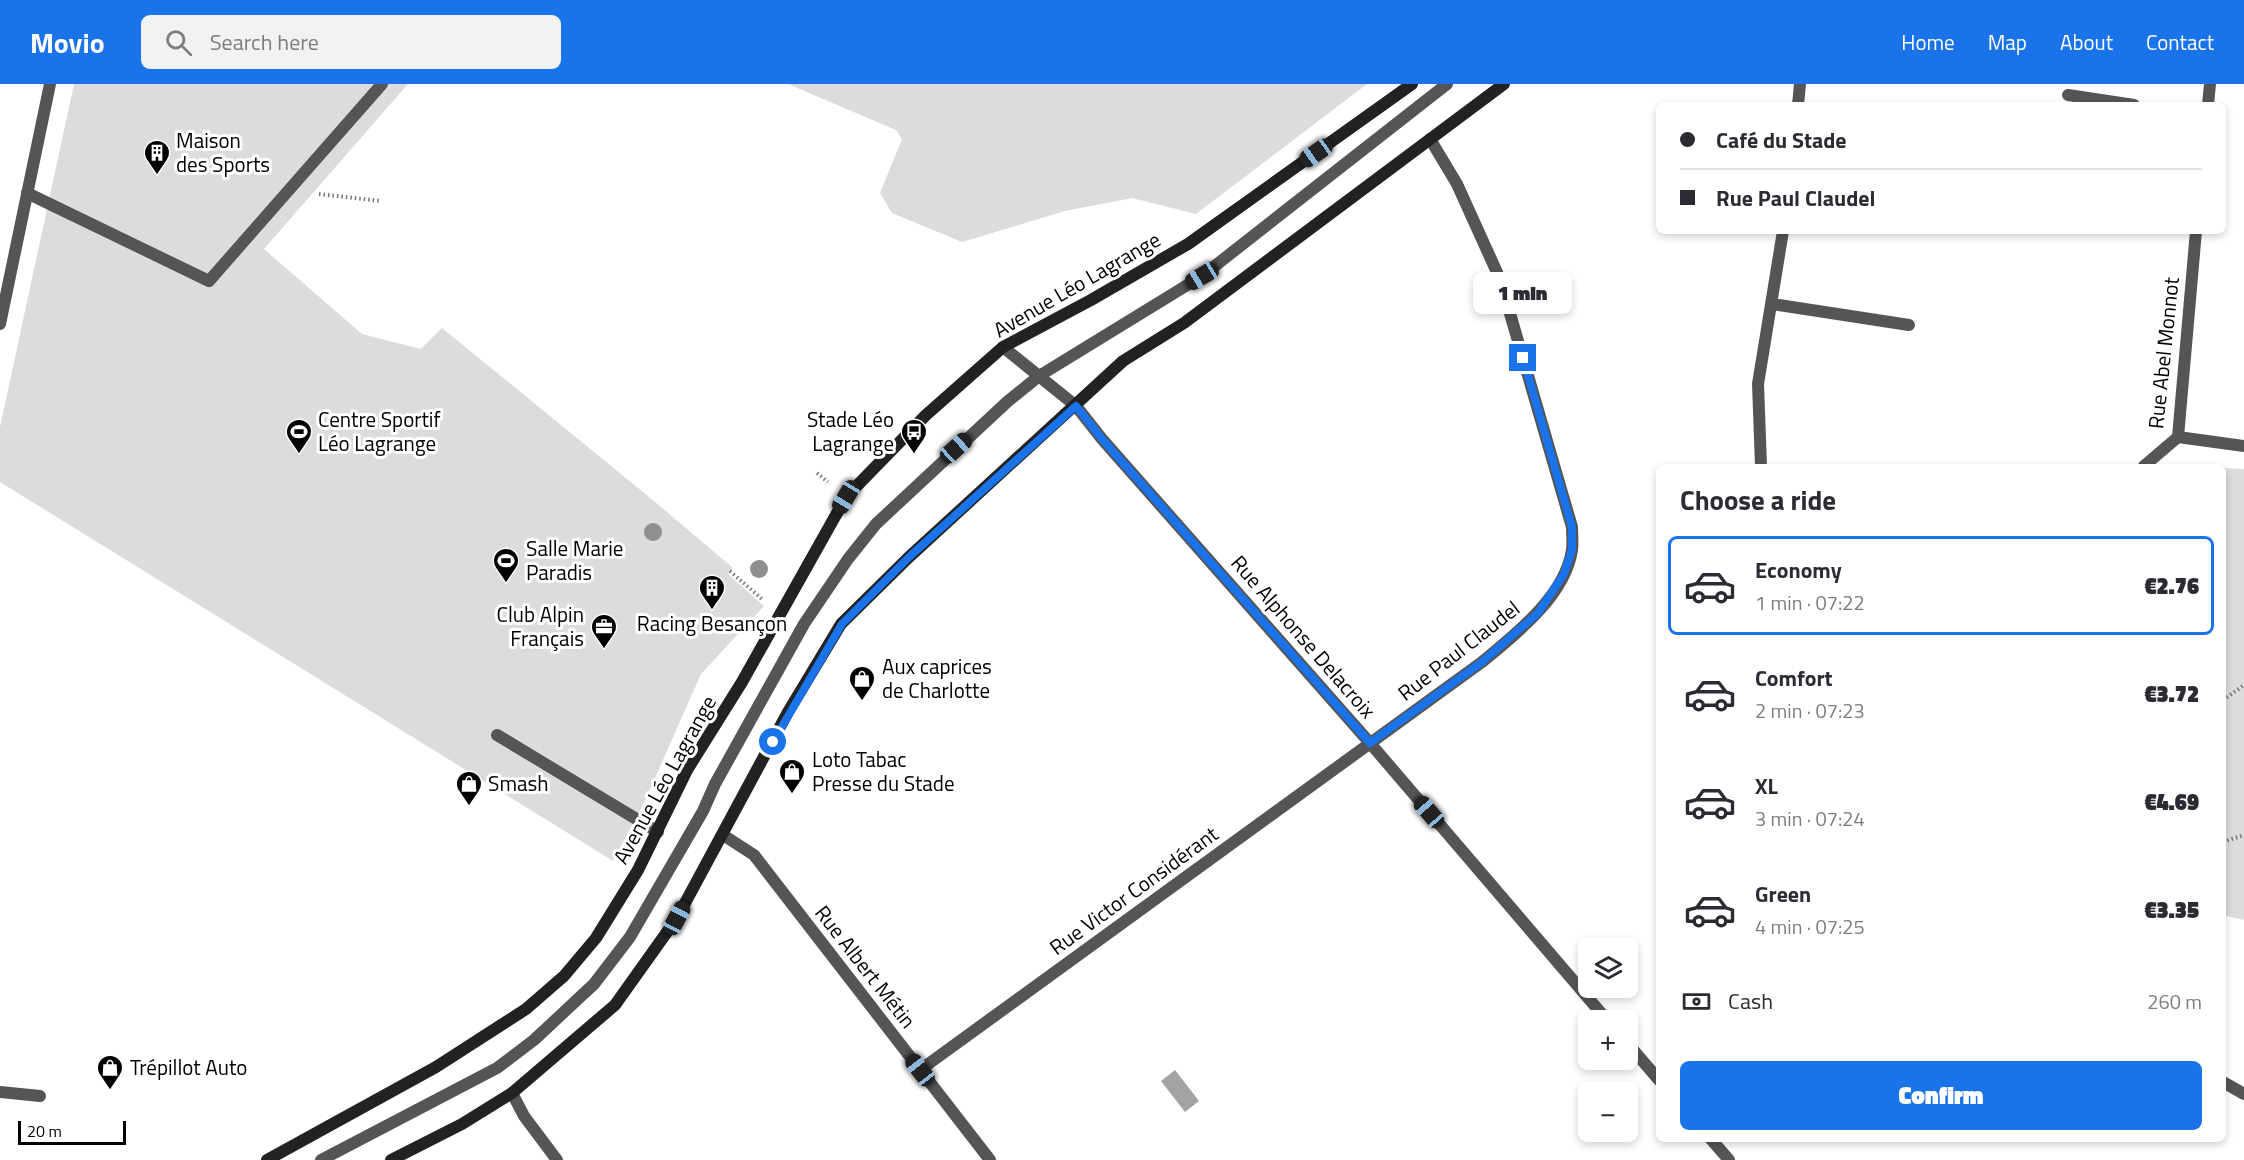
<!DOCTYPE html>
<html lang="en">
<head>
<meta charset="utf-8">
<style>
	body { margin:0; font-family:"Titillium Web",sans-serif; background:#f2f2f3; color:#2b2b33; height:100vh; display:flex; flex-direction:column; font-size:22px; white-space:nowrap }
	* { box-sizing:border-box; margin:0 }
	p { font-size:20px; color:#7c7c81 }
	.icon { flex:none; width:33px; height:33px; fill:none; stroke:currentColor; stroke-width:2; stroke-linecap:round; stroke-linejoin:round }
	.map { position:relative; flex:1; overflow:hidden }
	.details { position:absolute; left:1656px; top:380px; width:570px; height:678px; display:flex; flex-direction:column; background:#fff; border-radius:9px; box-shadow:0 3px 9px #0003 }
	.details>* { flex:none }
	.guide { position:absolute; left:1656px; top:18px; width:570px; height:132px; border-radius:9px; box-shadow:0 3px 9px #0003; display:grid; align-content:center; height:132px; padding:0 24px; background:#fff }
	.controls { position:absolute; left:1578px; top:854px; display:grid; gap:12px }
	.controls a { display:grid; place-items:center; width:60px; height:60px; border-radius:9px; background:#fff; box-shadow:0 3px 9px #0003; font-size:30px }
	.scale { position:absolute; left:18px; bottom:15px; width:108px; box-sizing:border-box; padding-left:6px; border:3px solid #000; border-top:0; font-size:16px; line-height:21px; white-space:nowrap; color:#000; -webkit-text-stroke:4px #fff; paint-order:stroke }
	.end { position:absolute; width:27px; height:27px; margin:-14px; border:8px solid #1a73e8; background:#fff; box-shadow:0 0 0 3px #fff }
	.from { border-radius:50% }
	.bubble { position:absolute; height:42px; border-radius:9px; background:#fff; box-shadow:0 3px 9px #0003; font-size:20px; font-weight:800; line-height:42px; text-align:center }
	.car { position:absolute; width:18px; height:36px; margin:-18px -9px; border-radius:8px; box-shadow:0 0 4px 2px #0007; background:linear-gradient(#222 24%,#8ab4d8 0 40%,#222 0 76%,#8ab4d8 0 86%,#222 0) }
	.guide b { display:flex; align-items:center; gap:21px; height:57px; font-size:22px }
	.guide b+b { border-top:2px solid #e1e1e2 }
	.guide i { width:15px; height:15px; background:#2b2b33 }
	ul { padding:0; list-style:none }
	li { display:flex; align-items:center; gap:18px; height:99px; margin:0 12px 9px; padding:0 12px; border:3px solid transparent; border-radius:9px }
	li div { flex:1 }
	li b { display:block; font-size:22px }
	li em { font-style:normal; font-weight:800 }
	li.selected { border-color:#1a73e8 }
	li>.icon { width:54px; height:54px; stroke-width:1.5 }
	h2 { padding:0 24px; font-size:27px; line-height:72px }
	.pay { display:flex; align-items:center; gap:15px; height:66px; padding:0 24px; font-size:22px }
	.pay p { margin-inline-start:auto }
	.cta { display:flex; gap:12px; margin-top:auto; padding:12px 24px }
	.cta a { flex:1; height:69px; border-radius:9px; background:#1a73e8; color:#fff; font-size:24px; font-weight:800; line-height:69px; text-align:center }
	header { display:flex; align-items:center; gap:36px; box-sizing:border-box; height:84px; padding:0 30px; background:#1a73e8; color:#fff }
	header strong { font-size:28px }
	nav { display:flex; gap:33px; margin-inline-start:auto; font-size:21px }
	.search { width:420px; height:54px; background:#f2f2f3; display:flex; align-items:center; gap:15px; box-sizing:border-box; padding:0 21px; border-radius:9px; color:#7c7c81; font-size:22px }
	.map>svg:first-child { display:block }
	.green { fill:#dcdcdc }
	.water { fill:#a3a3a3 }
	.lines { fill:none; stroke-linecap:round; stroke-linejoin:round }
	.path { stroke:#777; stroke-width:4; stroke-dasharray:1.5 3; stroke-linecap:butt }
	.lane { stroke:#555; stroke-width:12 }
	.street { stroke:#555; stroke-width:12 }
	.secondary { stroke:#222; stroke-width:12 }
	.tree { fill:#8f8f8f }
	.route { stroke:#1a73e8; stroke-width:8 }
	.labels { text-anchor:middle; stroke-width:6; stroke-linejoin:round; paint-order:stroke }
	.poi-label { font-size:21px; fill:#000; stroke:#fff; text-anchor:start }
	.street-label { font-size:21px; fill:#000; stroke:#fff }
</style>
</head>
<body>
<header>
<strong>Movio</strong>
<div class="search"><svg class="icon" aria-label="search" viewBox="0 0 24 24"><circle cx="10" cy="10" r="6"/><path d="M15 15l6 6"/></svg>Search here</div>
<nav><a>Home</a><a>Map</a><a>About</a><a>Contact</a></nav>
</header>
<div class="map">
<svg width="2244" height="1076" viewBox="0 0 2244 1076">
	<rect width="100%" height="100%" fill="#fff"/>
	<g class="green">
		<path d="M74 0H408L264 165 362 250 421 265 442 244 654 417 733 484 728 490 764 522 701 590 644 719 613 777 0 398V343Z"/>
		<path d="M788 0H1367L1196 130 1132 114 1065 127 962 158 892 129 880 109 902 55 896 46Z"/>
		<path d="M2223 384 2244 385V836L2223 831Z"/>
	</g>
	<path class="water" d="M1175 986 1199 1017 1185 1028 1161 997Z"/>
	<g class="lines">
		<g class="path">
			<path d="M319 110 381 117"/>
			<path d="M817 389 828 398"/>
			<path d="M730 487 762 515"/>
			<path d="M2223 616 2244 601"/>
			<path d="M2223 758 2244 751"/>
		</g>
		<g class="lane">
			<path d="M2068 11 2134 21"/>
			<path d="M27 109 209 197 382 0"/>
			<path d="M1772 220 1909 241"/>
			<path d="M497 651 658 748"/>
			<path d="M0 1008 40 1012"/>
			<path d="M321 1076 497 984 534 956 594 900 630 853 703 727 715 700 804 540 848 475 876 440 1007 318 1039 292 1202 192 1447 0"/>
		</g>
		<g class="street">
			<path d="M1798 21 1800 0"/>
			<path d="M2208 21 2210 0"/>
			<path d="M0 240 50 0"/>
			<path d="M1003 263 1076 322 1102 355 1370 659 1607 936"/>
			<path d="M2178 353 2244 362"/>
			<path d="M1761 382 1758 300 1783 147"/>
			<path d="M2144 382 2178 353 2196 147"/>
			<path d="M723 751 754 771 990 1076"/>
			<path d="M1628 960 1659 996"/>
			<path d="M920 986 1482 578C1516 550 1565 512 1572 466 1573 459 1572 450 1572 443L1500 195 1457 100 1430 55"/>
			<path d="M2223 998 2244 1010"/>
			<path d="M512 1009 524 1032 557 1076"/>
			<path d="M1710 1054 1729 1076"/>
		</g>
		<g class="secondary">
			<path d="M267 1076 436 983 526 925 564 892 596 854 638 786 687 686 742 598 846 413 926 331 1003 263 1091 216 1188 160 1412 0"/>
			<path d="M391 1076 462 1040 512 1009 615 921 677 834 788 628 841 540 908 474 1123 277 1184 239 1504 0"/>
		</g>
	</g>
	<g class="tree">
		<circle cx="653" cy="448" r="9"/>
		<circle cx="759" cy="485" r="9"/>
	</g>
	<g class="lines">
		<path class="route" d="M773 658 842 540 908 474 1076 322 1102 355 1370 659 1482 578 1538 529 1564 490 1572 466V443L1523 274"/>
	</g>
	<defs>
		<symbol id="building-pin" viewBox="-11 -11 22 30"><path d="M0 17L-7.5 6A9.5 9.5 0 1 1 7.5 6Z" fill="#000" stroke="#fff"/><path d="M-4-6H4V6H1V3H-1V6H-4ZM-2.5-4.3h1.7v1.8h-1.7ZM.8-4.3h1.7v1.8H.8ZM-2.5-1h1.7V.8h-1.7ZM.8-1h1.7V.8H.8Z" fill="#fff"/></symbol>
		<symbol id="stadium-pin" viewBox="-11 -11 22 30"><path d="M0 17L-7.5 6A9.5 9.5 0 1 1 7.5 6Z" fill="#000" stroke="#fff"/><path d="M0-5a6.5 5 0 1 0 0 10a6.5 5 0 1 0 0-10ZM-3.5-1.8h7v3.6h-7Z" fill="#fff"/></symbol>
		<symbol id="bus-pin" viewBox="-11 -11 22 30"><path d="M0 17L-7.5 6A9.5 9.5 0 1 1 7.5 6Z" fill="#000" stroke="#fff"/><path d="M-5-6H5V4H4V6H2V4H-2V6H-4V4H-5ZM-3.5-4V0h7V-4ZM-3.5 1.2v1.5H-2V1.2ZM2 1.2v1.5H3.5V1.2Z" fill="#fff"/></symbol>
		<symbol id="office-pin" viewBox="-11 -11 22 30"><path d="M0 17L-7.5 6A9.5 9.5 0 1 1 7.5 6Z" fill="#000" stroke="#fff"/><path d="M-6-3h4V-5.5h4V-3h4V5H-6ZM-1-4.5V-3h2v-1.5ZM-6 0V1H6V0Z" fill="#fff"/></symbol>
		<symbol id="shop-pin" viewBox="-11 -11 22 30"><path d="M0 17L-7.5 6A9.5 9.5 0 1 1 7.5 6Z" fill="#000" stroke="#fff"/><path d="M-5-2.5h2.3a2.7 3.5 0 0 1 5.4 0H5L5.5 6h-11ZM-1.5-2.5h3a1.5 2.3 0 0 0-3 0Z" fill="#fff"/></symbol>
	</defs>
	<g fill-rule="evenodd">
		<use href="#building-pin" x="142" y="54" width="30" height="40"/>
		<use href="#stadium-pin" x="284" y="333" width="30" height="40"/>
		<use href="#bus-pin" x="899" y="333" width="30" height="40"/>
		<use href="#stadium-pin" x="491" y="462" width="30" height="40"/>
		<use href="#building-pin" x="697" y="489" width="30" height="40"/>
		<use href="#office-pin" x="589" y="528" width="30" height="40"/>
		<use href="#shop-pin" x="847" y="580" width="30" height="40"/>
		<use href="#shop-pin" x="777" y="673" width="30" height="40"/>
		<use href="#shop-pin" x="454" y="685" width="30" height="40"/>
		<use href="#shop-pin" x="95" y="969" width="30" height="40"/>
	</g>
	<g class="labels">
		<g class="poi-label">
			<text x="176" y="64">Maison<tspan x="176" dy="24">des Sports</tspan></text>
			<text x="318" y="343">Centre Sportif<tspan x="318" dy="24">Léo Lagrange</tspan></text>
			<text x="894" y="343" text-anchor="end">Stade Léo<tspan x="894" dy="24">Lagrange</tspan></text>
			<text x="526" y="472">Salle Marie<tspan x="526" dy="24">Paradis</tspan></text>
			<text x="584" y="538" text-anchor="end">Club Alpin<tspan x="584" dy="24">Français</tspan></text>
			<text x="712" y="547" text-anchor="middle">Racing Besançon</text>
			<text x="882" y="590">Aux caprices<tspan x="882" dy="24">de Charlotte</tspan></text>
			<text x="812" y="683">Loto Tabac<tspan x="812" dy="24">Presse du Stade</tspan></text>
			<text x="488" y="707">Smash</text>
			<text x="130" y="991">Trépillot Auto</text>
		</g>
		<g class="street-label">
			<text transform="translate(1077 201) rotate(-30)" y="7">Avenue Léo Lagrange</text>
			<text transform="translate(2164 269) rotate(-84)" y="7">Rue Abel Monnot</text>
			<text transform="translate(1303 553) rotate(49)" y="7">Rue Alphonse Delacroix</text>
			<text transform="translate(1459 567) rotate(-38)" y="7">Rue Paul Claudel</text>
			<text transform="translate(665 696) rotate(-61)" y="7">Avenue Léo Lagrange</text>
			<text transform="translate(1134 807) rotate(-36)" y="7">Rue Victor Considérant</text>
			<text transform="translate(865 883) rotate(52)" y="7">Rue Albert Métin</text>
		</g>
	</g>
</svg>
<div class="controls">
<a><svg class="icon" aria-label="layers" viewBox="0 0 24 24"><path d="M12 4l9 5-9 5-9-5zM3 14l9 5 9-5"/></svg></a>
<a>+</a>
<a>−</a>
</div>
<div class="scale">20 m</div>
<i class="end from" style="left:773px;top:658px"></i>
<i class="end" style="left:1523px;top:274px"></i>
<div class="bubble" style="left:1473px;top:188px;width:99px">1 min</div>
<i class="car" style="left:1316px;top:69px;rotate:235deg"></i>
<i class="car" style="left:1202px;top:192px;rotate:239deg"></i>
<i class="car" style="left:956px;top:364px;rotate:48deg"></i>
<i class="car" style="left:846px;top:413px;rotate:211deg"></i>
<i class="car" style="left:1429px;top:728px;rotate:319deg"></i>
<i class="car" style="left:677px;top:834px;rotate:28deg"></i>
<i class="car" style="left:920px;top:986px;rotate:322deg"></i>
<div class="guide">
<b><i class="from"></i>Café du Stade</b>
<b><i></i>Rue Paul Claudel</b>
</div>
<section class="details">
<h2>Choose a ride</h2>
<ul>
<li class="selected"><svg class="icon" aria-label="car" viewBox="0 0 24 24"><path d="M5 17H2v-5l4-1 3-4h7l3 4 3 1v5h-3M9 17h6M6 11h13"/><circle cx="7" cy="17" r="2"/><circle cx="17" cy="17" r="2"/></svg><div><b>Economy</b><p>1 min · 07:22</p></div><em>€2.76</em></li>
<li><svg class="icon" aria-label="car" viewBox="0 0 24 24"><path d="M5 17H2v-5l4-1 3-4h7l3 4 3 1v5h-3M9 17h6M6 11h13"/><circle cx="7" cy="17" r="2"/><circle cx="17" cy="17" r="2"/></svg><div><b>Comfort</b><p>2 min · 07:23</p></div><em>€3.72</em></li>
<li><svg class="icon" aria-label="car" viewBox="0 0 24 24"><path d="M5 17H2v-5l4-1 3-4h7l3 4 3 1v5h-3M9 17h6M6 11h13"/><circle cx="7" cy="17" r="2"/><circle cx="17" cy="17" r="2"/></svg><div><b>XL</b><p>3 min · 07:24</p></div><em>€4.69</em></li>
<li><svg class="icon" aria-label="car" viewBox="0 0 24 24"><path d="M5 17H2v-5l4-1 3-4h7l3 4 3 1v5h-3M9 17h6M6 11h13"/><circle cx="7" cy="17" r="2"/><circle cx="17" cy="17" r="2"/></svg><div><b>Green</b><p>4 min · 07:25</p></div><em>€3.35</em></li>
</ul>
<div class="pay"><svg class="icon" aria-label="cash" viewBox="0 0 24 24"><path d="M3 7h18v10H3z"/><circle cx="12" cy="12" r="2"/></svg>Cash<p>260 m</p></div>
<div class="cta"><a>Confirm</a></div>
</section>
</div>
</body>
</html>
